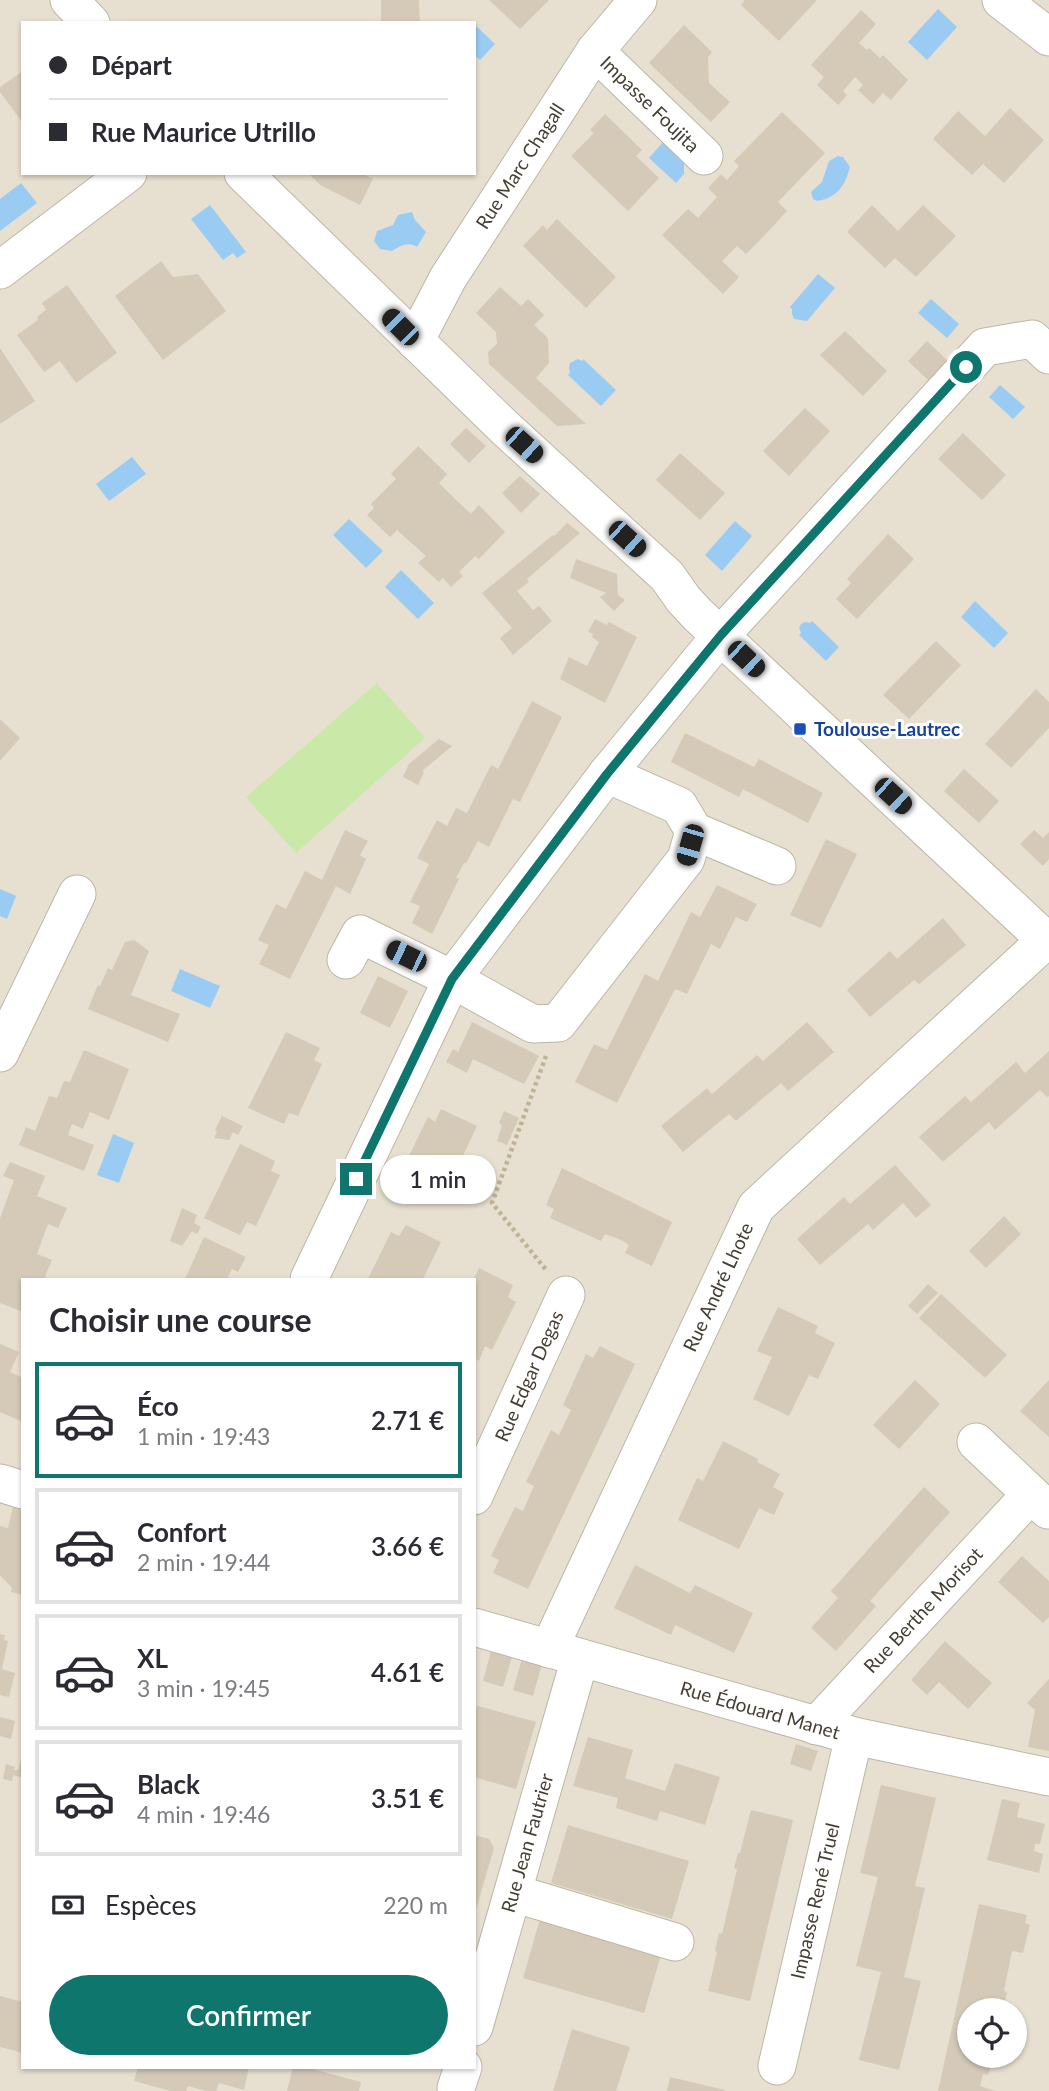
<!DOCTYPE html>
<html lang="fr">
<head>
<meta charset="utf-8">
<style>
	body { margin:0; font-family:Lato,sans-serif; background:#f7f7f7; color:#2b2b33; height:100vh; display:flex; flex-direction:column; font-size:26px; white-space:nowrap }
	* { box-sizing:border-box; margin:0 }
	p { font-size:23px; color:#7c7c81 }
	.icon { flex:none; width:38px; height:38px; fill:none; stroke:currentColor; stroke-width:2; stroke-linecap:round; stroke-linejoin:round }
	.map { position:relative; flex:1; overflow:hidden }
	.drawer { position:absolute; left:21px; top:1278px; width:455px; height:791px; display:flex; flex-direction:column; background:#fff; border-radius:0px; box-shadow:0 2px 5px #0004 }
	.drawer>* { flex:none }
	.banner { position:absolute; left:21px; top:21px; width:455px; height:154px; border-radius:0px; box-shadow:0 2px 5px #0004; display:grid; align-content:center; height:154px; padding:0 28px; background:#fff }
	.controls { position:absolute; left:957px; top:1998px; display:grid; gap:14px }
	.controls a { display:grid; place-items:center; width:70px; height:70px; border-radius:50%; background:#fff; box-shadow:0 2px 5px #0004; font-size:35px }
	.end { position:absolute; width:32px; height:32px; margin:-16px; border:9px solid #0f766e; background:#fff; box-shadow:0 0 0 4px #fff }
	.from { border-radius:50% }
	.bubble { position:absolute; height:49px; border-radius:24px; background:#fff; box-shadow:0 2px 5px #0004; font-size:23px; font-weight:600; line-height:49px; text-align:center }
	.car { position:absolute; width:21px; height:42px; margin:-21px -10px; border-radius:9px; box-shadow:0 0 5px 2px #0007; background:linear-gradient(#222 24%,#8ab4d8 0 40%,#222 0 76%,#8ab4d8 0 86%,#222 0) }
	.banner b { display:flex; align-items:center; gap:24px; height:66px; font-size:26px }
	.banner b+b { border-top:2px solid #e1e1e2 }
	.banner i { width:18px; height:18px; background:#2b2b33 }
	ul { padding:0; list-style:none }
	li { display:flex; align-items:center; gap:21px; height:116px; margin:0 14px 10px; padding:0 14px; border:4px solid #e1e1e2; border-radius:0px }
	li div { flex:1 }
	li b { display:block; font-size:26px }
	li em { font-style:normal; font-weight:600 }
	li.current { border-color:#0f766e }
	li>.icon { width:63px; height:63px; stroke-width:1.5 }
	h2 { padding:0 28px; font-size:32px; line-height:84px }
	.pay { display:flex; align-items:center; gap:18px; height:77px; padding:0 28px; font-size:26px }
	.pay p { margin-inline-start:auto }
	.button { display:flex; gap:14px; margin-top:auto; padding:14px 28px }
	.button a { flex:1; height:80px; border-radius:42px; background:#0f766e; color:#fff; font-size:28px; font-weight:600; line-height:80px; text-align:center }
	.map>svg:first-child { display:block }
	.residential { fill:#e7e0d0; fill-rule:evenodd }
	.green { fill:#cae9a8 }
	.water { fill:#9accf3 }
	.building { fill:#d4cab7 }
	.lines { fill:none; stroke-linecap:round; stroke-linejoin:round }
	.minor-casing { stroke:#beb6a5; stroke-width:39 }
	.path { stroke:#c0b295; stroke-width:4.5; stroke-dasharray:3.5 3.5; stroke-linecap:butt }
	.minor { stroke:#fff; stroke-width:37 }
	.route { stroke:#0f766e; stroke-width:9 }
	.transit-dot { fill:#1a4fb4; stroke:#fff; stroke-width:2.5 }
	.labels { text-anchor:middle; stroke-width:6; stroke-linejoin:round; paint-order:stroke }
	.street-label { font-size:19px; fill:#443e33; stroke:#fff }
	.transit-label { font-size:19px; font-weight:bold; fill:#164399; stroke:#fff; text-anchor:start }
</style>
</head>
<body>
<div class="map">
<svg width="1049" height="2091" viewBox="0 0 1049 2091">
	<rect width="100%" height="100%" fill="#f2eee2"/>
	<path class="residential" d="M0 0H1049V2091H0ZM23 23H474V173H23ZM23 1279H474V2067H23ZM970 2011H1015V2056H970Z"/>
	<path class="green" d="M377 683 425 738 296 853 246 797Z"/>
	<g class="water">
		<path d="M938 9 957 27 927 60 908 42Z"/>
		<path d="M474 24 495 44 480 60 474 55Z"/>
		<path d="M664 141 684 160V174L676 183 649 158Z"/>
		<path d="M838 156 843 157 850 167C845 186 837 198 817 201L813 199 811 192 822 182 829 161Z"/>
		<path d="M21 183 37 203 0 231V199Z"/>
		<path d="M210 205 246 252 237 258 233 253 223 260 191 219Z"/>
		<path d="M412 212 415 220 426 232 417 247C408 241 400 246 392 251L380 249 374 241 377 231 393 225 398 215Z"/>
		<path d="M818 274 835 288 807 321 794 319 792 314V309L790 307Z"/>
		<path d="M931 299 959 324 947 338 918 313Z"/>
		<path d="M578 359 582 361 583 359 616 390 601 406 568 375 570 373 569 368 570 363Z"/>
		<path d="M1000 385 1025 407 1013 419 989 397Z"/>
		<path d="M132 457 146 474 109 501 96 484Z"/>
		<path d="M349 519 383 551 366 568 333 535Z"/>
		<path d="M735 521 752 536 722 571 705 555Z"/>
		<path d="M401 570 434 603 418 619 385 587Z"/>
		<path d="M975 601 1008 633 994 648 961 617Z"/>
		<path d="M812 621 839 647 826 661 799 635 801 633 799 628 801 624 805 622 810 623Z"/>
		<path d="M0 889 16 896 7 919 0 916Z"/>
		<path d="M180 969 220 986 210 1008 171 991Z"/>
		<path d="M113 1134 134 1143 119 1183 97 1175Z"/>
	</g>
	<g class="building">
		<path d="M381 0H419L420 23H381Z"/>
		<path d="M489 0H549L520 29Z"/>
		<path d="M745 0H817L779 41 741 5Z"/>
		<path d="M861 10 876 24 859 43 867 50 869 48 880 58 883 55 908 80 891 100 883 93 873 104 858 90 863 85 855 77 843 91 847 95 838 105 817 85 824 77 811 65Z"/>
		<path d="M684 25 712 52 708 57 709 83 730 102 711 122 649 63Z"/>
		<path d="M23 71V123L0 92V87Z"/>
		<path d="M1010 108 1044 140 1004 183 983 164 972 175 933 139 958 111 985 136Z"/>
		<path d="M782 112 825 153 778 202 787 211 761 239 746 254 737 246 722 261 739 277 723 294 662 235 688 209 698 218 717 197 708 188 721 174 727 180 739 166 734 161Z"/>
		<path d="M605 114 642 150 636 156 659 178 628 211 571 156 594 133 590 130Z"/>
		<path d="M308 173H362L373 179 360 205 320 185Z"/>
		<path d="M872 205 898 231 923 205 956 236 916 277 895 258 885 268 847 232Z"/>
		<path d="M557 219 616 277 586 308 523 246 543 225 547 230Z"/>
		<path d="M161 261 173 277 198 274 226 311 163 360 115 296Z"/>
		<path d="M67 285 117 353 76 383 60 361 44 372 17 335 38 320 37 317 46 310 42 303Z"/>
		<path d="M500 287 521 306 528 299 544 315 534 325 548 338 549 363 536 378 586 424 557 426 489 364 488 352 497 344 496 332 476 313Z"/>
		<path d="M845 331 887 371 863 396 820 355Z"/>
		<path d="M927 341 949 362 930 382 908 361Z"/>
		<path d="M0 348 35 401 0 424Z"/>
		<path d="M805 408 830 431 789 476 763 451Z"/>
		<path d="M466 428 486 446 469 463 450 444Z"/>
		<path d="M963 433 1006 475 982 500 938 459Z"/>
		<path d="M418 446 447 474 439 483 455 499 471 514 479 505 505 532 479 559 475 556 459 572 463 576 451 587 443 578 439 582 418 563 426 556 397 530 390 537 367 515 374 508 371 504 396 479 391 474Z"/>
		<path d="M680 453 725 493 700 520 656 480Z"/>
		<path d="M520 476 540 494 521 513 502 493Z"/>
		<path d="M567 523 580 533 527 579 529 582 517 591 533 610 539 606 552 621 513 655 500 638 512 628 482 593 553 535 554 536Z"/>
		<path d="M888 534 914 559 857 619 836 599 851 583 847 579Z"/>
		<path d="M576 559 617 574 618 595 625 600 614 611 600 597 606 593 570 578Z"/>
		<path d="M595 619 607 625 609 622 637 637 605 703 560 679 569 657 587 666 599 642 592 637 593 634 588 632Z"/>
		<path d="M936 641 961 665 909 719 883 695Z"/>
		<path d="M1036 689 1049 702V728L1011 768 985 744Z"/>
		<path d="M532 701 562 717 520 802 513 799 489 847 478 841 466 863H464L456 878 459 879 432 934 412 923 420 906 410 902 429 864 417 858 437 820 447 826 456 808 467 813 491 765 498 769Z"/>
		<path d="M0 719 20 738 0 761Z"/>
		<path d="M685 733 754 767 759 759 823 793 808 823 743 789 739 797 671 762Z"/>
		<path d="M439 739 452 746 422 771 424 772 418 785 403 777 409 764Z"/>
		<path d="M964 769 999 801 979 823 944 791Z"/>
		<path d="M345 830 368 841 360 855 366 859 350 894 336 886 290 979 259 964 269 945 258 940 276 904 286 909 305 871 322 880Z"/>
		<path d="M1034 830 1043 838 1049 832V859L1043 866 1020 844Z"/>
		<path d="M826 839 857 854 821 928 790 915Z"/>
		<path d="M717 885 757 904 747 922 736 917 720 949 711 944 687 994 675 989 617 1103 575 1082 594 1044 607 1050 645 974 658 981 691 912 700 917Z"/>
		<path d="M943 918 966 945 919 984 914 980 870 1017 847 990 890 951 897 959Z"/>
		<path d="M134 940 149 951 131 995 180 1014 168 1042 88 1009 98 985 100 986 108 968 112 970 125 942Z"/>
		<path d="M378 976 408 991 390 1028 360 1013Z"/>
		<path d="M472 1022 539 1056 524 1084 473 1059 467 1073 446 1062 453 1049 458 1052Z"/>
		<path d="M807 1022 834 1052 788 1091 781 1083 736 1121 729 1114 683 1152 661 1126 707 1088 712 1094 757 1055 763 1061Z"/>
		<path d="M286 1032 320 1048 314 1060 322 1064 298 1116 289 1113 284 1124 248 1108Z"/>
		<path d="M84 1050 129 1069 109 1120 90 1112 83 1129 72 1124 68 1135 94 1145 84 1171 19 1145 26 1127 35 1131 49 1096 57 1098 64 1081 70 1082Z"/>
		<path d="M1049 1051V1096L1047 1097 1040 1090 995 1130 989 1122 943 1162 919 1137 965 1096 971 1102 1016 1062 1025 1073Z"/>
		<path d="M441 1109 477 1126 441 1202 405 1184 412 1172 403 1168 428 1117 435 1122Z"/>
		<path d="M504 1111 519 1118 507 1145 497 1141 502 1125 499 1123Z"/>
		<path d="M222 1116 243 1126 238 1135 233 1132 229 1140 214 1138 217 1132 215 1130Z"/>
		<path d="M240 1144 275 1161 271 1171 280 1175 256 1226 247 1222 240 1235 204 1218Z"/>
		<path d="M10 1162 45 1176 37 1196 67 1208 58 1228 48 1224 37 1254 52 1260 44 1279H23V1312L0 1303V1218L14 1180 3 1176Z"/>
		<path d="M895 1165 931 1205 916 1218 903 1203 873 1230 868 1224 820 1265 797 1239 844 1197 850 1204Z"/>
		<path d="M562 1168 672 1222 652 1266 625 1253 629 1245 619 1239 605 1234 601 1241 550 1218 554 1209 546 1205Z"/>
		<path d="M182 1208 197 1215 194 1223 201 1227 197 1234 192 1231 182 1246 170 1241Z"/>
		<path d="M1004 1216 1021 1234 986 1268 969 1251Z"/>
		<path d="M406 1225 441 1242 423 1279H368L391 1232 399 1236Z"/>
		<path d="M204 1237 246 1257 238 1272 232 1269 227 1279H185Z"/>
		<path d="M479 1268 513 1285 508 1297 516 1302 492 1350 485 1346 479 1361 474 1358V1278Z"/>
		<path d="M928 1284 938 1293 917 1314 908 1306Z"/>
		<path d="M941 1294 1007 1355 985 1378 919 1318Z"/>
		<path d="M778 1307 818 1326 815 1333 835 1343 818 1379 809 1375 789 1416 753 1399 772 1357 757 1351Z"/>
		<path d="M0 1344 19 1352 10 1372 23 1378V1422L0 1412Z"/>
		<path d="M600 1346 635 1364 528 1589 493 1573 499 1560 491 1556 515 1507 523 1511 534 1486 526 1482 551 1430 559 1435 571 1410 563 1405 586 1354 593 1358Z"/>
		<path d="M915 1380 940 1404 899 1449 873 1425Z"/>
		<path d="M1049 1380V1437L1020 1411Z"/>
		<path d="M723 1441 758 1459 757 1462 780 1474 773 1487 784 1493 774 1515 759 1508 739 1549 678 1520 697 1478 703 1481Z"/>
		<path d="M924 1487 950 1512 870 1601 876 1606 836 1651 811 1628 838 1598 831 1591Z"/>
		<path d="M13 1507 23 1511V1595L11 1592 12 1588 0 1575V1526L8 1528Z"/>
		<path d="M1022 1556 1049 1581V1617L1043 1623 998 1582Z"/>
		<path d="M635 1565 690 1593 695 1585 753 1613 734 1653 675 1625 671 1635 614 1608Z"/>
		<path d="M0 1634 5 1635 4 1640 8 1641 2 1669 15 1673 9 1697 0 1695Z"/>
		<path d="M945 1641 992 1683 968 1709 939 1682 927 1695 911 1680Z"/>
		<path d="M491 1651 512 1657 503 1687 483 1681Z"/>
		<path d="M522 1659 542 1664 533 1696 513 1690Z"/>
		<path d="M1049 1679V1751L1028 1747 1035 1710 1027 1703Z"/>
		<path d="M474 1705 536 1722 516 1789 474 1777Z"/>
		<path d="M0 1717 15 1721 11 1739 0 1736Z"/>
		<path d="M588 1737 633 1750 625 1778 665 1791 675 1763 720 1777 705 1825 660 1811 657 1821 616 1808 618 1798 573 1786Z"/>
		<path d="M796 1744 818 1751 811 1771 790 1764Z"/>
		<path d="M22 1756 23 1778 13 1775 12 1781 3 1779 6 1764 15 1767 14 1770H18Z"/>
		<path d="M881 1785 936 1798 915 1886 925 1888 904 1977 921 1981 899 2070 859 2060 881 1972 856 1966 878 1877 860 1873Z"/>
		<path d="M1002 1799 1020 1803 1017 1817 1045 1824 1040 1844H1035L1034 1851 1043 1854 1039 1873 987 1860Z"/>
		<path d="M751 1810 793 1820 750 2001 708 1991 717 1952 715 1951 719 1933 722 1934 737 1869 734 1868 738 1853H740Z"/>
		<path d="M568 1825 689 1861 672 1919 551 1883Z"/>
		<path d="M474 1835 489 1839 494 1848 475 1913Z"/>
		<path d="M979 1904 1027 1915 1025 1923 1030 1925 1023 1953 1012 1951 1004 1991 1007 1992 1003 2011H970V2056H990L989 2061H992L988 2075 983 2074 980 2086 995 2091H938Z"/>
		<path d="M540 1919 661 1955 644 2013 523 1978Z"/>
		<path d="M0 1996 23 2002V2053L0 2047Z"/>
		<path d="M572 2029 630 2047 616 2091H553Z"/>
		<path d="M138 2067H249L244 2090 219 2083 216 2091H206L188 2086 186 2091H171L134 2081Z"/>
		<path d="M293 2067H305L361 2082 359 2091H287Z"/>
		<path d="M670 2077 725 2090V2091H667Z"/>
	</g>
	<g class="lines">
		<defs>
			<g id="minor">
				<path d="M69 0 91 23"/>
				<path d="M1001 0 1049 37"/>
				<path d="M595 51 704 156"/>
				<path d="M243 173 505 428 667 576 684 600 698 615 1049 943"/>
				<path d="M0 270 128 173"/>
				<path d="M415 341 448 278 595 51 638 0"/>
				<path d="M607 774 679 806 694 831 777 866"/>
				<path d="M346 960 360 934 452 979 533 1024 558 1023 686 859 694 831"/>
				<path d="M0 1053 77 894"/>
				<path d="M309 1279 452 979 607 774 721 635 985 347 1032 339 1049 355"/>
				<path d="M976 1442 1048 1510"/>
				<path d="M0 1483 23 1490"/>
				<path d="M474 1496 566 1295"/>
				<path d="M474 1627 854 1736 1049 1777"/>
				<path d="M549 1649 756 1207 1046 940"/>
				<path d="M816 1726 1030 1495"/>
				<path d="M513 1893 675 1942"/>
				<path d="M474 2027 580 1658"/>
				<path d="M777 2066 854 1736"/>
				<path d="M456 2088 463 2067"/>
			</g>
		</defs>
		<use href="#minor" class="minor-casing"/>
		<path class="path" d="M546 1056 492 1203 547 1271"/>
		<use href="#minor" class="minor"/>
	</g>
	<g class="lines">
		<path class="route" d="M356 1179 452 979 607 774 721 635 966 367"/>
	</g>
	<rect class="transit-dot" x="793" y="722" width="14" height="14" rx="3.5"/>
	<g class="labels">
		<g class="street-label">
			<text transform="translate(650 104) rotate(44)" y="7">Impasse Foujita</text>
			<text transform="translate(520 166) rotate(-57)" y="7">Rue Marc Chagall</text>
			<text transform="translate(718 1287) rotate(-65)" y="7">Rue André Lhote</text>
			<text transform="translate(529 1376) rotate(-66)" y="7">Rue Edgar Degas</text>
			<text transform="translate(923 1610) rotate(-47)" y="7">Rue Berthe Morisot</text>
			<text transform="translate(760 1710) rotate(16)" y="7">Rue Édouard Manet</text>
			<text transform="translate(527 1843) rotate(-74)" y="7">Rue Jean Fautrier</text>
			<text transform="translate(815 1901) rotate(-77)" y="7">Impasse René Truel</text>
		</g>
		<g class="transit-label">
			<text x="814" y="736">Toulouse-Lautrec</text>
		</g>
	</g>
</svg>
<div class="controls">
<a><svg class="icon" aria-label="locate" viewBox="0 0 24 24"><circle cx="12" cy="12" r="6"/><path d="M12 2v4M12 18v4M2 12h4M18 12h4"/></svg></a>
</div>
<i class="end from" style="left:966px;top:367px"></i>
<i class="end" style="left:356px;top:1179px"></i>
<div class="bubble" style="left:380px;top:1155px;width:116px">1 min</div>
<i class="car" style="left:400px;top:327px;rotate:315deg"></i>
<i class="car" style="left:524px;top:445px;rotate:132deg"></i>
<i class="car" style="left:627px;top:539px;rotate:132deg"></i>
<i class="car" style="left:746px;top:659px;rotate:133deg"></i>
<i class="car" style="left:893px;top:796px;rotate:133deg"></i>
<i class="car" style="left:690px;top:845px;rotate:196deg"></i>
<i class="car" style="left:406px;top:956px;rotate:296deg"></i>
<div class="banner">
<b><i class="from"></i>Départ</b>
<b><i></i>Rue Maurice Utrillo</b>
</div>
<section class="drawer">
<h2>Choisir une course</h2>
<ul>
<li class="current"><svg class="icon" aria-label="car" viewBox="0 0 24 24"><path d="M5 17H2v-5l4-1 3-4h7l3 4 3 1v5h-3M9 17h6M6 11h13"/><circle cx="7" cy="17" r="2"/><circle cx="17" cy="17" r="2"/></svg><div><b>Éco</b><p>1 min · 19:43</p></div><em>2.71 €</em></li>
<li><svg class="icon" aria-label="car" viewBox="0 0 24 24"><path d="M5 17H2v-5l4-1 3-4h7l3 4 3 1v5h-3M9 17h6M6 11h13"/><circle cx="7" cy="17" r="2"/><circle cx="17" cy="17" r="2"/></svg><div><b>Confort</b><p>2 min · 19:44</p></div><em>3.66 €</em></li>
<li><svg class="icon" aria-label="car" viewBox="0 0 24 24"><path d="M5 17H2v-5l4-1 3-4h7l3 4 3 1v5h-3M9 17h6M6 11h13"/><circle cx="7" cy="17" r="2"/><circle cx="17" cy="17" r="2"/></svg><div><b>XL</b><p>3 min · 19:45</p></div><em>4.61 €</em></li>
<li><svg class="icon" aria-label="car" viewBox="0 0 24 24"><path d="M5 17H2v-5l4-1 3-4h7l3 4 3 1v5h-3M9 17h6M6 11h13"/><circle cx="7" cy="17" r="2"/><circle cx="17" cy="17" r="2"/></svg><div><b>Black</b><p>4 min · 19:46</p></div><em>3.51 €</em></li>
</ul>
<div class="pay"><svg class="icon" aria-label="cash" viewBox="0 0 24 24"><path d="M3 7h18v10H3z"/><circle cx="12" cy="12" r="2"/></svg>Espèces<p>220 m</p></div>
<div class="button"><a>Confirmer</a></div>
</section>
</div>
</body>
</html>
